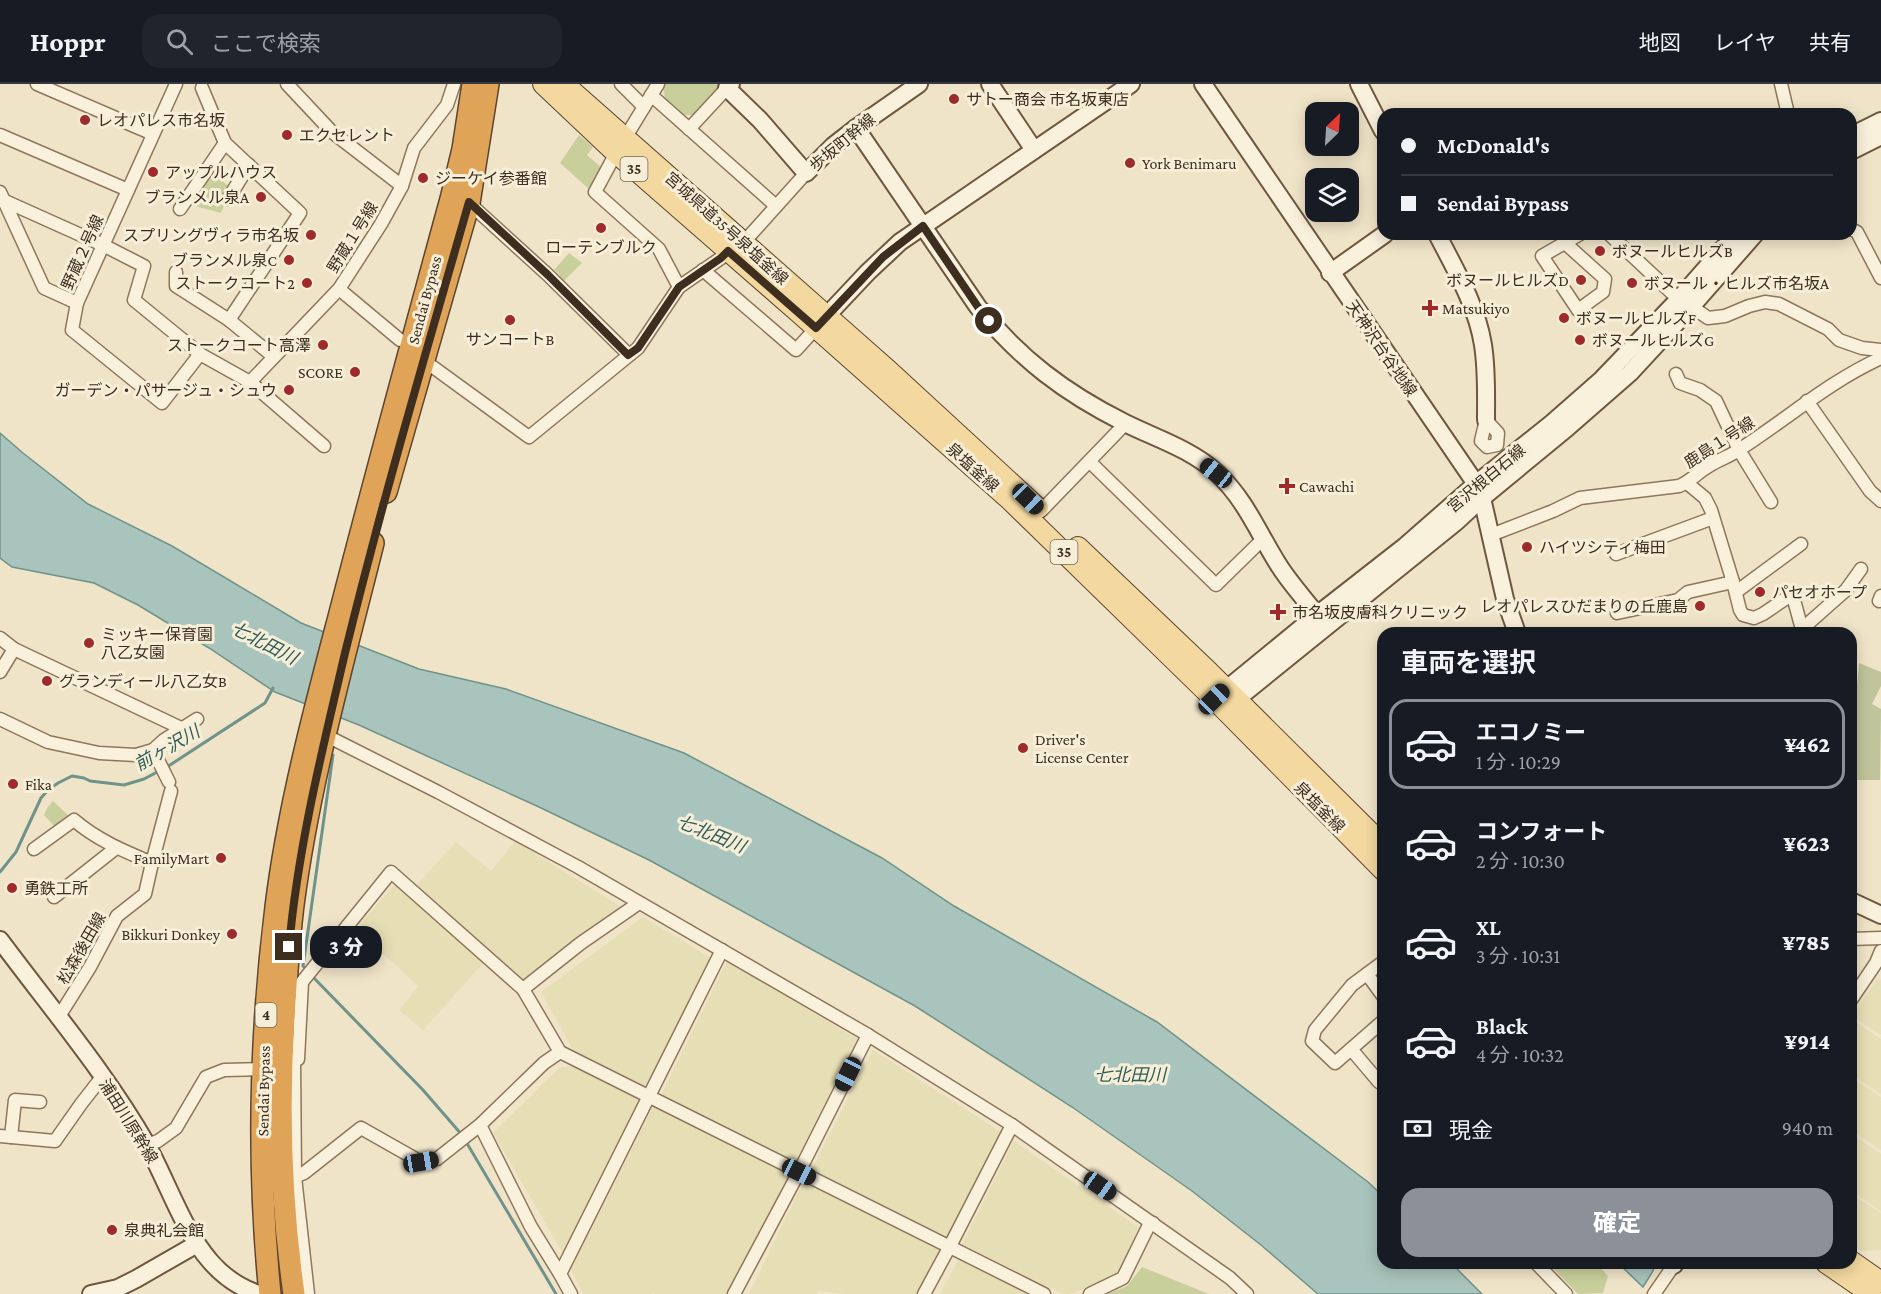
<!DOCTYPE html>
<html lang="ja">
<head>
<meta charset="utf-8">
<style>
	body { margin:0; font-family:"Crimson Pro","Noto Sans JP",serif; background:#20242c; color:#f1f3f6; height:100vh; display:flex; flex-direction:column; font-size:22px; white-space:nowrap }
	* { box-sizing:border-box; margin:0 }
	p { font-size:20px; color:#9ea1a6 }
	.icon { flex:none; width:33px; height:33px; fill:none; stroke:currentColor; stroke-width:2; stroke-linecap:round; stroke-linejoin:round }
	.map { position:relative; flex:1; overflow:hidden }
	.sheet { position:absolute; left:1377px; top:543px; width:480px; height:642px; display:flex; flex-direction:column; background:#171b24; border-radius:18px; box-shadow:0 3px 15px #0003 }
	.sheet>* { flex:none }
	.top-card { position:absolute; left:1377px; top:24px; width:480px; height:132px; border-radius:18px; box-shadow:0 3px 15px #0003; display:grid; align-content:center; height:132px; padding:0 24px; background:#171b24 }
	.needle { width:39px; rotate:25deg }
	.buttons { position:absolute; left:1305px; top:18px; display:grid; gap:12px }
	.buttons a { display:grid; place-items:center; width:54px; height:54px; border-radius:12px; background:#171b24; box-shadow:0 3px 15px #0003; font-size:30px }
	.end { position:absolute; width:27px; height:27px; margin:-14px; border:8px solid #3d2e20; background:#fff; box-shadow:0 0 0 3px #fff }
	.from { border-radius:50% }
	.bubble { position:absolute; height:42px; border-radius:18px; background:#171b24; box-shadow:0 3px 15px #0003; font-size:20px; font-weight:800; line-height:42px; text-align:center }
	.car { position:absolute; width:18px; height:36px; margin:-18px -9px; border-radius:8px; box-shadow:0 0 4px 2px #0007; background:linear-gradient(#222 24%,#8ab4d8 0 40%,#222 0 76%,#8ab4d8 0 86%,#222 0) }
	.top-card b { display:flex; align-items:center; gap:21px; height:57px; font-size:22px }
	.top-card b+b { border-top:2px solid #363941 }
	.top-card i { width:15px; height:15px; background:#f1f3f6 }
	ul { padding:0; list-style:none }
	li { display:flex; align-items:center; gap:18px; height:90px; margin:0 12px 9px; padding:0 12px; border:3px solid transparent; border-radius:18px }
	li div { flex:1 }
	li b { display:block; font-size:22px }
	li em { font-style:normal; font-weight:800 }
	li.active { border-color:#8c9099 }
	li>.icon { width:54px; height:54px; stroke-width:1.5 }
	h2 { padding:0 24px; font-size:27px; line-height:72px }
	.pay { display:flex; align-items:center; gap:15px; height:66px; padding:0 24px; font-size:22px }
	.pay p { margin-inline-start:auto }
	.action { display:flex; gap:12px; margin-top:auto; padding:12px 24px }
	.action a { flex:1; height:69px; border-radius:18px; background:#8c9099; color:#fff; font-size:24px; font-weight:800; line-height:69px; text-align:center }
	header { display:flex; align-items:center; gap:36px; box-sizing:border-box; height:84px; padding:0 30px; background:#171b24; border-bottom:2px solid #363941 }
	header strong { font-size:28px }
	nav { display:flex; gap:33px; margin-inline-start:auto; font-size:21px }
	.search { width:420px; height:54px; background:#20242c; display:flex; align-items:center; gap:15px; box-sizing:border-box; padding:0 21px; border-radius:18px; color:#9ea1a6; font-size:22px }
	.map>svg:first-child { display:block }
	.farmland { fill:#e6deb5 }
	.green { fill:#c9cf9b }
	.cemetery { fill:#bfc49a }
	.water { fill:#a9c4bc; stroke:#6f938a; stroke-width:1.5 }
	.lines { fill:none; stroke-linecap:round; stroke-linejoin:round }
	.stream { stroke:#6f938a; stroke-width:3 }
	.street-casing { stroke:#8d765c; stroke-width:15 }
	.secondary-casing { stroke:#6f573f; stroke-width:20 }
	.primary-casing { stroke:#5b4430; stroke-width:22 }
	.highway-casing { stroke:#5b4430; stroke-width:24 }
	.street { stroke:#faf1dc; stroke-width:12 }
	.secondary { stroke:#faf1dc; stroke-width:16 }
	.primary { stroke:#f3d9a0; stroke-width:20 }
	.highway { stroke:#e0a458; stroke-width:21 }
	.route { stroke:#3d2e20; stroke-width:8 }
	.poi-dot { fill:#9e2a2b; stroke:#f7eed8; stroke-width:2 }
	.labels { text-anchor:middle; stroke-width:6; stroke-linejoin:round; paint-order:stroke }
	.shield { fill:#f7eed8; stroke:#756857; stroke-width:1.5 }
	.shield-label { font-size:15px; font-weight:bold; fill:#3d2e20 }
	.poi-label { font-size:16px; fill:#3d2e20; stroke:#f7eed8; text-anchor:start }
	.street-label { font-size:16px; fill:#3d2e20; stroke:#f7eed8 }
	.water-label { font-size:18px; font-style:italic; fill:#2f5d5a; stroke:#f7eed8 }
</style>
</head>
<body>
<header>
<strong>Hoppr</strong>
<div class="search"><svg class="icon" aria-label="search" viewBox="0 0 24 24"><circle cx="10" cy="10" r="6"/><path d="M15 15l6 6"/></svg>ここで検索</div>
<nav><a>地図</a><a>レイヤ</a><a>共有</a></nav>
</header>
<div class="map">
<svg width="1881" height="1210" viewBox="0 0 1881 1210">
	<rect width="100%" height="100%" fill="#f0e4c8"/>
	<g class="farmland">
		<path d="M515 757 621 823 523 896 416 802 456 758 491 787Z"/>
		<path d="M395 800 484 878 423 946 399 926 418 902 356 845Z"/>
		<path d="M643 833 712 875 647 1003 573 966 541 908Z"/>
		<path d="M727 877 859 956 798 1079 660 1013Z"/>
		<path d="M1878 894 1881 896V951L1852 932Z"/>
		<path d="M1851 935 1881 955V1010L1851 990Z"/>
		<path d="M873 966 1001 1048 947 1155 811 1087Z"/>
		<path d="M574 981 641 1016 564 1171 493 1049 559 984Z"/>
		<path d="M1851 994 1881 1013V1066L1851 1046Z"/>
		<path d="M654 1021 790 1091 729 1210H655L652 1208 651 1210H583L571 1186Z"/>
		<path d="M1851 1050 1881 1070V1127L1851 1107Z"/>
		<path d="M1014 1057 1138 1143 1119 1191 1070 1210H1063L962 1160Z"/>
		<path d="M804 1096 940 1164 918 1210H843L819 1207 817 1210H749Z"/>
		<path d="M1851 1110 1881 1129V1166L1861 1167 1851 1159Z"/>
		<path d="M959 1174 1029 1210H940Z"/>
	</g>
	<g class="green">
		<path d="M663 0H724L696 31H682L665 16Z"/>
		<path d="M579 51 593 63 587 71 602 84 589 105 560 79Z"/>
		<path d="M212 89 231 104 221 129 195 122 191 119Z"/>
		<path d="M569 169 582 179 562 199 557 194 560 191 554 186Z"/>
		<path d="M53 717 70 733 56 744 44 731 47 724Z"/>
		<path d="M1548 1179H1596L1608 1192 1603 1209 1578 1210Z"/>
		<path d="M1142 1183 1209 1210H1107L1127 1202Z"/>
	</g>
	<path class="cemetery" d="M1859 579 1881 588V602L1872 620 1881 625 1880 696H1851V626L1856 613Z"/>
	<g class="water">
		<path d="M0 349 23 369 88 420 172 462 301 539 419 585 506 605 684 669 882 774 954 822 1157 938 1368 1098 1383 1112V1179H1451L1482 1210H1318L1261 1161 1192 1107 1072 1023 915 922 649 776 539 723 416 667 359 641 275 608 209 564 138 521 94 499 12 483 0 474Z"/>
		<path d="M1618 1179H1651L1654 1182 1653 1187 1643 1203Z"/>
	</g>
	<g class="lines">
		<g class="stream">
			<path d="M167 683 265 619 273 604"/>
			<path d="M0 788 16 768 41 714 48 706 58 699 72 692 84 694 90 697 124 701 144 695 161 686"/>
			<path d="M308 887 303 882 333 671"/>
			<path d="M312 892 423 1006 462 1051"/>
			<path d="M465 1056 556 1210"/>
		</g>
		<defs>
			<g id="street">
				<path d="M37 0 153 50"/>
				<path d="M287 0 332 48 402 102"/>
				<path d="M621 0 644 23"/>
				<path d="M1781 0 1788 30"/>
				<path d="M202 4 225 59 300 129 229 236 273 272"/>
				<path d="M651 11 776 122"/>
				<path d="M689 45 727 4"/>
				<path d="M0 51 128 106"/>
				<path d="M625 54 658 0"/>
				<path d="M616 69 595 108 659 165 679 203"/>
				<path d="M0 108 44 204 77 219 176 0"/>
				<path d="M228 115 249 81"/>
				<path d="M5 117 103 161 144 182 134 216 200 270 250 298 339 205 381 140 402 102 414 64 447 21 454 0"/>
				<path d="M469 119 548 191 629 271"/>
				<path d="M180 125 225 59"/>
				<path d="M1851 145 1857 148 1881 194"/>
				<path d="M1609 150 1672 209 1708 234 1725 232 1749 222 1765 218 1779 220 1828 245 1839 256 1862 264 1881 266"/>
				<path d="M744 158 806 89"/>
				<path d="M1565 159 1605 195 1603 208 1578 226 1542 172 1580 150"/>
				<path d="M703 186 796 266 816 244"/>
				<path d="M176 188V202L229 236"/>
				<path d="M339 205 400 256"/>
				<path d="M77 219 72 246 162 319 200 270"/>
				<path d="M433 283 529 353 638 264 679 203 721 174 728 167"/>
				<path d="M1676 290 1680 299 1700 306 1716 317 1739 366 1771 418"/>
				<path d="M250 298 324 362"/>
				<path d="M1807 317 1870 407 1881 417"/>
				<path d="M1486 336 1498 349 1497 361 1487 363 1481 357Z"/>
				<path d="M1090 378 1216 501 1264 454"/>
				<path d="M1687 399 1705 414 1711 426 1733 498 1740 526 1743 531 1754 534 1763 530 1788 513 1794 516 1803 549"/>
				<path d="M1041 427 1126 339"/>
				<path d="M1491 451 1553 427 1580 414 1679 402C1690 398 1698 388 1709 382 1718 376 1728 373 1737 367 1786 336 1828 298 1881 274"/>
				<path d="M1616 470 1713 434"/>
				<path d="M1736 508 1801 460"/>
				<path d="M1879 517 1881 512"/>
				<path d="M1617 529 1678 516 1688 508 1733 498"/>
				<path d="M1802 545 1846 506 1861 485"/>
				<path d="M0 554 14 565 183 645"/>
				<path d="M0 588 14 565"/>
				<path d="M0 635 48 658 99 669 136 671 153 666 164 656 197 635"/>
				<path d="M333 655 438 708 578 783 868 951 1012 1041 1230 1194 1247 1210"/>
				<path d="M153 666 169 698"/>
				<path d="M34 765 74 736C97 756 124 767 152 779L145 810 117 832 90 883 58 934"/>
				<path d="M152 779 171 707"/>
				<path d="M54 813 116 764"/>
				<path d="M1851 855 1881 854"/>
				<path d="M1383 878 1352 901 1315 946 1312 957 1335 979 1383 937"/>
				<path d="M1367 890 1383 912"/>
				<path d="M523 905 581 859 639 819"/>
				<path d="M1851 916 1876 879 1881 867"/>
				<path d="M1351 965 1379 998 1383 996"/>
				<path d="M294 976 295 1093 308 1210"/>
				<path d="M281 978 298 975 302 898 391 788 523 905 560 968"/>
				<path d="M480 1041 531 1143 560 1190 571 1210"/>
				<path d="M0 1052 55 1057 81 1020 102 993"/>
				<path d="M11 1053 15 1016 40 1018"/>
				<path d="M147 1061 158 1057 176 1044 206 993 224 986 261 985"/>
				<path d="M281 1095 295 1093 304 1089 361 1044 421 1078 437 1075 480 1041 544 979 560 968 1044 1210"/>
				<path d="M1536 1179 1566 1210"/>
				<path d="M560 1190 722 866"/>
				<path d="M734 1210 799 1088 868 951"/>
				<path d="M924 1210 950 1162 1012 1041"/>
				<path d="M1090 1210 1123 1194 1148 1143 1153 1139"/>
				<path d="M1654 1210 1674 1181"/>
			</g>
			<g id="secondary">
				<path d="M731 0 727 4 760 36 806 89 833 62 856 44 919 0"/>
				<path d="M990 0 1034 66"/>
				<path d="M1203 0 1476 400 1482 414 1505 515 1517 549"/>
				<path d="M1359 0 1383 47"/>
				<path d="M856 44 978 223C1020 275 1065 309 1125 339 1155 354 1191 365 1217 389 1245 415 1258 448 1278 480 1289 498 1304 514 1317 531"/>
				<path d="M1851 52 1881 37"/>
				<path d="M1851 67 1881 52"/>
				<path d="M1437 150C1455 185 1477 222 1483 261 1487 286 1486 311 1486 336"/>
				<path d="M1330 189 1385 150"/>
				<path d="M819 240 868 188 900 158 1131 0"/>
				<path d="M1217 613 1317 531 1404 463 1476 400 1552 339 1601 296 1679 215 1736 150"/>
				<path d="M1227 623 1456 438 1482 414 1567 344 1630 289 1691 223 1755 150"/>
				<path d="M1851 817 1881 831"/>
				<path d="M0 856C49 922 106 989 147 1061 167 1097 183 1146 210 1177 223 1192 240 1204 259 1210"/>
				<path d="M1672 1179 1674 1181 1675 1179"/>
				<path d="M91 1210 118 1204 136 1195 197 1160"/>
			</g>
			<g id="primary">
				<path d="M543 0 616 69 798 228 1010 416 1214 615 1383 786"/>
				<path d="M564 0 888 286 1038 424"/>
				<path d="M1078 463 1207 586 1383 761"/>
				<path d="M1851 1177 1881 1198"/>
				<path d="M1826 1179 1871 1210"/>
			</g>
			<g id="highway">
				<path d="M386 408 469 119 488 0"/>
				<path d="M270 1210C257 1081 260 952 276 823 288 725 314 628 339 533 375 393 413 254 451 115L463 65 473 0"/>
				<path d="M294 1210C280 1112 278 1015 285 916 287 885 289 853 293 821 309 699 343 579 373 459"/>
			</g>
		</defs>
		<use href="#street" class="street-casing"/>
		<use href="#secondary" class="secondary-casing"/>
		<use href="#primary" class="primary-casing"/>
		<use href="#highway" class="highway-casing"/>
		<use href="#street" class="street"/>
		<use href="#secondary" class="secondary"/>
		<use href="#primary" class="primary"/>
		<use href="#highway" class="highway"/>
	</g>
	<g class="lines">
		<path class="route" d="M289 863C298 763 322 667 345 569 382 418 426 268 469 118L548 191 628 271 638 264 679 203 721 174 728 167 816 244 883 173 923 142 978 223 989 237"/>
	</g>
	<g class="poi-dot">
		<circle cx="954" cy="15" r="6"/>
		<circle cx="85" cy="36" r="6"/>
		<circle cx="287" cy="51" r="6"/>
		<circle cx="1130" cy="79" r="6"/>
		<circle cx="153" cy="88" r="6"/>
		<circle cx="423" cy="94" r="6"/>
		<circle cx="261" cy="113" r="6"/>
		<circle cx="601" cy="144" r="6"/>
		<circle cx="311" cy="151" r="6"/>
		<circle cx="1600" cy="167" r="6"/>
		<circle cx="289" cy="176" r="6"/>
		<circle cx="1581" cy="196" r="6"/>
		<circle cx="307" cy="199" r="6"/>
		<circle cx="1632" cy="199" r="6"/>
		<path d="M1427 215h6v6h6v6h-6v6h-6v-6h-6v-6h6z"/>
		<circle cx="1564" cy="234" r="6"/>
		<circle cx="510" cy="236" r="6"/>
		<circle cx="1580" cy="256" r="6"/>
		<circle cx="323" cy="261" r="6"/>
		<circle cx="355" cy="288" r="6"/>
		<circle cx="289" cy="306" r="6"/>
		<path d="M1284 393h6v6h6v6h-6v6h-6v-6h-6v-6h6z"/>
		<circle cx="1527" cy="463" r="6"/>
		<circle cx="1760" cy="508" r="6"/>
		<circle cx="1700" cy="522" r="6"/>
		<path d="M1275 519h6v6h6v6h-6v6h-6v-6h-6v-6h6z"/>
		<circle cx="89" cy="559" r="6"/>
		<circle cx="47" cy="597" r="6"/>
		<circle cx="1023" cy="664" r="6"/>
		<circle cx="13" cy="700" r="6"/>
		<circle cx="221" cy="774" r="6"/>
		<circle cx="12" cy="804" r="6"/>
		<circle cx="232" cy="850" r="6"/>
		<circle cx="112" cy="1146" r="6"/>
	</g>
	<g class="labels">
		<g class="shield">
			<rect x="620.5" y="73" width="27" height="24" rx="4.5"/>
			<rect x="1050.5" y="456" width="27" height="24" rx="4.5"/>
			<rect x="255.5" y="919" width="21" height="24" rx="4.5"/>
		</g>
		<g class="shield-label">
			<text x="634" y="90">35</text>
			<text x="1064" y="473">35</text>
			<text x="266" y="936">4</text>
		</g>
		<g class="poi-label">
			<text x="966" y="21">サトー商会 市名坂東店</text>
			<text x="97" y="42">レオパレス市名坂</text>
			<text x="299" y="57">エクセレント</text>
			<text x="1142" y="85">York Benimaru</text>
			<text x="165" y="94">アップルハウス</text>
			<text x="435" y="100">ジーケイ参番館</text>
			<text x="249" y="119" text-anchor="end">ブランメル泉A</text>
			<text x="299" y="157" text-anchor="end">スプリングヴィラ市名坂</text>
			<text x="601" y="169" text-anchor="middle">ローテンブルク</text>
			<text x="1612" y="173">ボヌールヒルズB</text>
			<text x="277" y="182" text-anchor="end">ブランメル泉C</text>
			<text x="1569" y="202" text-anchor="end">ボヌールヒルズD</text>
			<text x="295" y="205" text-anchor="end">ストークコート2</text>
			<text x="1644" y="205">ボヌール・ヒルズ市名坂A</text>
			<text x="1442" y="230">Matsukiyo</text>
			<text x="1576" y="240">ボヌールヒルズF</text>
			<text x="510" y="261" text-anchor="middle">サンコートB</text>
			<text x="1592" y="262">ボヌールヒルズG</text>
			<text x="311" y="267" text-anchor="end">ストークコート高澤</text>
			<text x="343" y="294" text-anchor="end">SCORE</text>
			<text x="277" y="312" text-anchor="end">ガーデン・パサージュ・シュウ</text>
			<text x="1299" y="408">Cawachi</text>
			<text x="1539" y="469">ハイツシティ梅田</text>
			<text x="1772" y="514">パセオホープ</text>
			<text x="1688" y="528" text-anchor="end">レオパレスひだまりの丘鹿島</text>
			<text x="1292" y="534">市名坂皮膚科クリニック</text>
			<text x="101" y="556">ミッキー保育園<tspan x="101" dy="18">八乙女園</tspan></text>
			<text x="59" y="603">グランディール八乙女B</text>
			<text x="1035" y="661">Driver's<tspan x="1035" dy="18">License Center</tspan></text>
			<text x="25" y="706">Fika</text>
			<text x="209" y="780" text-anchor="end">FamilyMart</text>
			<text x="24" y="810">勇鉄工所</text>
			<text x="220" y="856" text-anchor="end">Bikkuri Donkey</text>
			<text x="124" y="1152">泉典礼会館</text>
		</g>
		<g class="street-label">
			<text transform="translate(842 58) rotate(-40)" y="6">歩坂町幹線</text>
			<text transform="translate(727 144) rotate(42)" y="6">宮城県道35号泉塩釜線</text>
			<text transform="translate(352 153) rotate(-58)" y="6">野蔵１号線</text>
			<text transform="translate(82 168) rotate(-66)" y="6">野蔵２号線</text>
			<text transform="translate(424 216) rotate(-75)" y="6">Sendai Bypass</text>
			<text transform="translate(1382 264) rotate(56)" y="6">天神沢台谷地線</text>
			<text transform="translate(1719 358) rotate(-33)" y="6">鹿島１号線</text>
			<text transform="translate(973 383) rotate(42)" y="6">泉塩釜線</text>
			<text transform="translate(1486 394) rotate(-40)" y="6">宮沢根白石線</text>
			<text transform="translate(1320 723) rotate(45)" y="6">泉塩釜線</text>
			<text transform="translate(81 864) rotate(-60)" y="6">松森後田線</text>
			<text transform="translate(263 1007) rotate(-89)" y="6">Sendai Bypass</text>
			<text transform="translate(129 1037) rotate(58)" y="6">浦田川原幹線</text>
		</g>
		<g class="water-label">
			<text transform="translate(264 559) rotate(27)" y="6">七北田川</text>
			<text transform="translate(167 664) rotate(-30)" y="6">前ヶ沢川</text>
			<text transform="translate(711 750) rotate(22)" y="6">七北田川</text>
			<text x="1130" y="997">七北田川</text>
		</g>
	</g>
</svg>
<div class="buttons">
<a><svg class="needle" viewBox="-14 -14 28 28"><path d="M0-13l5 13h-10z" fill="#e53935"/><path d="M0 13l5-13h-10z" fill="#9ea1a6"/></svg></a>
<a><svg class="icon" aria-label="layers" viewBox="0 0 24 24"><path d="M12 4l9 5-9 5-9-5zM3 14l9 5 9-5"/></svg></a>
</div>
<i class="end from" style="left:989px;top:237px"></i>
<i class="end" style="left:289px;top:863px"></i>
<div class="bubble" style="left:310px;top:842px;width:72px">3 分</div>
<i class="car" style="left:1216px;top:389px;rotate:308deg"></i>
<i class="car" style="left:1028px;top:415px;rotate:134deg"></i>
<i class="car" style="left:1214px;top:615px;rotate:46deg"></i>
<i class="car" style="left:848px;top:990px;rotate:206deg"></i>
<i class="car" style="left:421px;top:1078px;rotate:80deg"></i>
<i class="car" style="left:799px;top:1088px;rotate:116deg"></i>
<i class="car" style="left:1100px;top:1102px;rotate:125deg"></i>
<div class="top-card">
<b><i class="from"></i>McDonald's</b>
<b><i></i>Sendai Bypass</b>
</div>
<section class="sheet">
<h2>車両を選択</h2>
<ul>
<li class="active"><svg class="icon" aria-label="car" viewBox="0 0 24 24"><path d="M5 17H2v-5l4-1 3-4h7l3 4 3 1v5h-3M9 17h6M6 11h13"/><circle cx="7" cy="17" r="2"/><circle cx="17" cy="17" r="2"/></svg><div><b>エコノミー</b><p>1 分 · 10:29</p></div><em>¥462</em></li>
<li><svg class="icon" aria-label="car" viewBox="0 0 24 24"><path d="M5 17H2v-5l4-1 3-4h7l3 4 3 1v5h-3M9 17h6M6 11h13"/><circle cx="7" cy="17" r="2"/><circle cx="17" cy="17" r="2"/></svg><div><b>コンフォート</b><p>2 分 · 10:30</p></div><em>¥623</em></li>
<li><svg class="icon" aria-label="car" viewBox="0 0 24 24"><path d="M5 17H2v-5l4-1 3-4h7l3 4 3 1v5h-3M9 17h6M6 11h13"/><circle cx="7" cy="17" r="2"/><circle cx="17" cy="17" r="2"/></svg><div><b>XL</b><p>3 分 · 10:31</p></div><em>¥785</em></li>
<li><svg class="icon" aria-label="car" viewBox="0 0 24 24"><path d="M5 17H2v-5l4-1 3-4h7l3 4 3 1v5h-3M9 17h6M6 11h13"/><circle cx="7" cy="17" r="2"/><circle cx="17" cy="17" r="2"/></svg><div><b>Black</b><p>4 分 · 10:32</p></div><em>¥914</em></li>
</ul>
<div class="pay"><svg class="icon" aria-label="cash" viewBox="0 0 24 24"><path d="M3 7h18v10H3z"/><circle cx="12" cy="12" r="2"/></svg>現金<p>940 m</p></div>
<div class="action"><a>確定</a></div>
</section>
</div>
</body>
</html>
